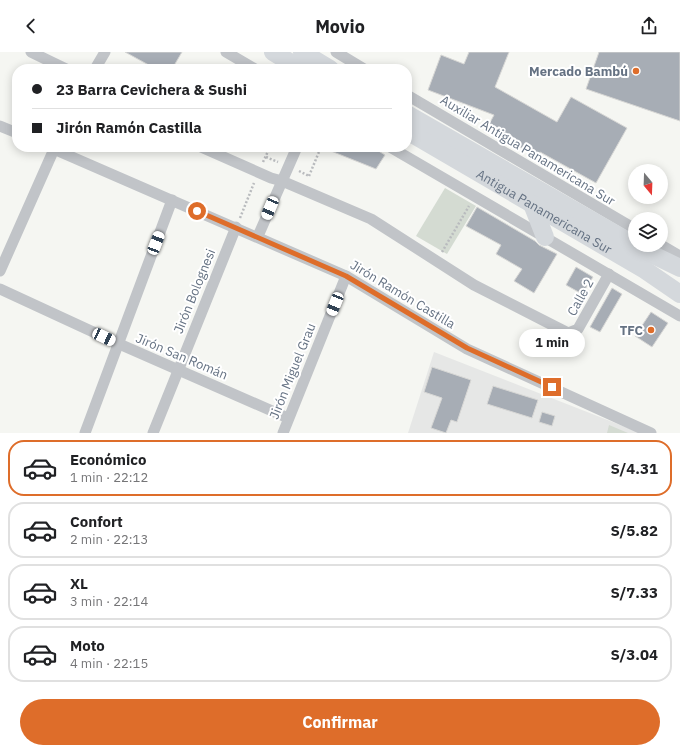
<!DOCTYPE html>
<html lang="es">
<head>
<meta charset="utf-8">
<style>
	body { margin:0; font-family:"IBM Plex Sans",sans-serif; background:#f6f6f6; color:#202124; height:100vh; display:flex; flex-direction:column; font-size:15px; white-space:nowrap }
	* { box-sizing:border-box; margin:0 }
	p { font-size:13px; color:#757577 }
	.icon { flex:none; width:22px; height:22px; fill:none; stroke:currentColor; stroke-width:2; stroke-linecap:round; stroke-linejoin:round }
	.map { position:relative; height:381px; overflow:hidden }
	.panel { display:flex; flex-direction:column; background:#fff; flex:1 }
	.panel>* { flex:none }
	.hud { position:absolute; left:12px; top:12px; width:400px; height:88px; border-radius:16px; box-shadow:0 2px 10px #0003; display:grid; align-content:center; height:88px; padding:0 20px; background:#fff }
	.needle { width:26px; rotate:161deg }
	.controls { position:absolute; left:628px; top:112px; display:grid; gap:8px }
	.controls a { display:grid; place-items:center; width:40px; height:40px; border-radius:50%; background:#fff; box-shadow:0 2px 10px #0003; font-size:20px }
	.end { position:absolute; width:18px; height:18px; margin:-9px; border:5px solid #de6d2a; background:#fff; box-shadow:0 0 0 2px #fff }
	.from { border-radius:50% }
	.bubble { position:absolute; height:28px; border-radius:14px; background:#fff; box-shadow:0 2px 10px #0003; font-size:13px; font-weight:800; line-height:28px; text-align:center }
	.car { position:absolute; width:12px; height:24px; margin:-12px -6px; border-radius:5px; box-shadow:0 0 3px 1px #0007; background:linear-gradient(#fff 24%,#345 0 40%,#fff 0 76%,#345 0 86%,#fff 0) }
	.hud b { display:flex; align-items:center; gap:14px; height:38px; font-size:15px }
	.hud b+b { border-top:1px solid #e0e0e0 }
	.hud i { width:10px; height:10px; background:#202124 }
	ul { padding:7px 0 0; list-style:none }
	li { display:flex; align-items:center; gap:12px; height:56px; margin:0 8px 6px; padding:0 12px; border:2px solid #e0e0e0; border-radius:16px }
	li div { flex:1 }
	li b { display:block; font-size:15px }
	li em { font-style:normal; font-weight:800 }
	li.selected { border-color:#de6d2a }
	li>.icon { width:36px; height:36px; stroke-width:1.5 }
	.button { display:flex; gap:8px; margin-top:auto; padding:8px 20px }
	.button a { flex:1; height:46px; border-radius:24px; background:#de6d2a; color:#fff; font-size:16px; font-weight:800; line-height:46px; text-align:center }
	header { display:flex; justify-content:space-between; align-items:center; height:52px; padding:0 20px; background:#fff; font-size:18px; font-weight:800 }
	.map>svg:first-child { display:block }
	.built { fill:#e6e7e6 }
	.green { fill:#d4dbd2 }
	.building { fill:#a7adb5; stroke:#d7d7d5 }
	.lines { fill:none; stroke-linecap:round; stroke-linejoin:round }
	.path { stroke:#b9bbbe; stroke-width:2.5; stroke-dasharray:2 2; stroke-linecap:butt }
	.street { stroke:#c1c4c8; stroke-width:11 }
	.primary { stroke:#d4d8dc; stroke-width:18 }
	.route { stroke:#de6d2a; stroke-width:5 }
	.poi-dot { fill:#de6d2a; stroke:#fff; stroke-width:1.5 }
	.labels { text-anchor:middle; stroke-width:4; stroke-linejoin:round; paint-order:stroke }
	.poi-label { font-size:13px; font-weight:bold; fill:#657283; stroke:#fff; text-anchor:end }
	.street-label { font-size:13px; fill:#657283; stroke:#fff }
</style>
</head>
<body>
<header><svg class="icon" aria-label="back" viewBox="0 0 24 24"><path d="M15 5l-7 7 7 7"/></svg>Movio<svg class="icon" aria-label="share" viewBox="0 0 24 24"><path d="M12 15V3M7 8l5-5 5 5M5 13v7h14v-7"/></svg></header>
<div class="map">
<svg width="680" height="381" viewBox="0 0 680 381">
	<rect width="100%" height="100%" fill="#f5f6f2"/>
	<path class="built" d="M434 300 628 376 639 381H408Z"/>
	<g class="green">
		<path d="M445 136 476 154 447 202 416 184Z"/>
		<path d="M609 373 628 381H607Z"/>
	</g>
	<g class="building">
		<path d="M125 0H182L172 17H156Z"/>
		<path d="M469 0H509L495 35 557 70 571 45 627 76 596 131 540 100 537 105 487 76 494 63 428 38 441 3 464 12Z"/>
		<path d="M599 0H680V69L586 37Z"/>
		<path d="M321 95H372L385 103 376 117Z"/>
		<path d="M477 155 535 189 539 193 557 202 534 241 514 229 522 217 496 202 501 193 466 174Z"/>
		<path d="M576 215 593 225 582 242 566 233Z"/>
		<path d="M612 236 622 242 600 280 590 275Z"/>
		<path d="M651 260 668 271 652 295 635 284Z"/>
		<path d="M432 315 471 328 457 370 451 368 446 381 431 376 442 346 424 340Z"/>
		<path d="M493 334 538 348 532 366 487 352Z"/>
		<path d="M542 360 555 364 552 374 539 370Z"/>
	</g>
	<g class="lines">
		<g class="path">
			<path d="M266 105 278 110"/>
			<path d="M263 110 270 95"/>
			<path d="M299 119 309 124"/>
			<path d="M309 124 321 95"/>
			<path d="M240 166 254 131"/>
			<path d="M442 200 469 154"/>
		</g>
		<g class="street">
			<path d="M31 0 66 17"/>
			<path d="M226 0 255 17"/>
			<path d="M336 0 364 17"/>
			<path d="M95 17 105 0"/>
			<path d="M407 43 635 177"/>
			<path d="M0 74 17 81"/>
			<path d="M49 95 346 224 467 297 651 381"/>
			<path d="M201 95 271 126 282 129 371 167 474 233 568 281 578 277 609 222"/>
			<path d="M390 95 680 264"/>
			<path d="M258 184 297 95"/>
			<path d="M661 193 680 204"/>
			<path d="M0 219 55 95"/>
			<path d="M0 237 117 291 288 366"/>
			<path d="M85 381 172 148"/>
			<path d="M153 381 236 175"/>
			<path d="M283 381 346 224"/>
		</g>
		<g class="primary">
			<path d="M273 0 301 17"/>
			<path d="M302 0 330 17"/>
			<path d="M407 62 647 200 680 216"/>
			<path id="s1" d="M407 79 645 218 680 242"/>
			<path d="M532 152 545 185"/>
		</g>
	</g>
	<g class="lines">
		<path class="route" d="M197 159 346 224 467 296 552 335"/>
	</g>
	<g class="poi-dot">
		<circle cx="636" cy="19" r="4"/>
		<circle cx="651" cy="278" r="4"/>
	</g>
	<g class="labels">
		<g class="poi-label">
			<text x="628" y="24">Mercado Bambú</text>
			<text x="643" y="283">TFC</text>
		</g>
		<g class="street-label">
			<text transform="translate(528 98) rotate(31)" y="5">Auxiliar Antigua Panamericana Sur</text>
			<text dy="5" stroke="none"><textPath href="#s1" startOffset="159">Antigua Panamericana Sur</textPath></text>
			<text transform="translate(194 239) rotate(-68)" y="5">Jirón Bolognesi</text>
			<text transform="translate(403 242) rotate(31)" y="5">Jirón Ramón Castilla</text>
			<text transform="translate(580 245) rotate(-61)" y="5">Calle 2</text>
			<text transform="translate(182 304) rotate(23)" y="5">Jirón San Román</text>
			<text transform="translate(292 319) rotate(-68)" y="5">Jirón Miguel Grau</text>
		</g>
	</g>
</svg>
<div class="controls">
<a><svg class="needle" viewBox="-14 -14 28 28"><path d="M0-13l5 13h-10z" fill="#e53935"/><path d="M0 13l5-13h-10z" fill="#757577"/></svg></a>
<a><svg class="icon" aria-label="layers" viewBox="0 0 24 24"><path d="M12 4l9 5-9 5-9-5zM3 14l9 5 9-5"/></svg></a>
</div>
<i class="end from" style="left:197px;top:159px"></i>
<i class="end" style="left:552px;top:335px"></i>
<div class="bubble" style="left:519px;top:277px;width:66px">1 min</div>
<i class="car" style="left:270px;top:156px;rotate:203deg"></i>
<i class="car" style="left:156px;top:191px;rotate:21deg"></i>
<i class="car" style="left:335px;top:252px;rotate:202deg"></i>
<i class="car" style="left:104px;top:285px;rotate:115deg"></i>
<div class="hud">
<b><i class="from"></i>23 Barra Cevichera &amp; Sushi</b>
<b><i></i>Jirón Ramón Castilla</b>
</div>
</div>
<section class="panel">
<ul>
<li class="selected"><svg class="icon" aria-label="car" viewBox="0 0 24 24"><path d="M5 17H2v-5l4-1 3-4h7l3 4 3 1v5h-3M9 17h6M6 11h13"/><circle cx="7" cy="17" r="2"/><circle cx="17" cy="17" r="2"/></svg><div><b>Económico</b><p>1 min · 22:12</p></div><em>S/4.31</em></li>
<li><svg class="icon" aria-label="car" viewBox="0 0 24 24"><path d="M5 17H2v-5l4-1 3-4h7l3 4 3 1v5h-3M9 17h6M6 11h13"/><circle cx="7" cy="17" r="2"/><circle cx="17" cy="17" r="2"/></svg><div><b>Confort</b><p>2 min · 22:13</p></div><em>S/5.82</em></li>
<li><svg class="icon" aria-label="car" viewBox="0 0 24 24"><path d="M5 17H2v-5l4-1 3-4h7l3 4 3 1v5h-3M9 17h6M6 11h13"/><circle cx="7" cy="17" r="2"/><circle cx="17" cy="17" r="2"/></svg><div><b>XL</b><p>3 min · 22:14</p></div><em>S/7.33</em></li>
<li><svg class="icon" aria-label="car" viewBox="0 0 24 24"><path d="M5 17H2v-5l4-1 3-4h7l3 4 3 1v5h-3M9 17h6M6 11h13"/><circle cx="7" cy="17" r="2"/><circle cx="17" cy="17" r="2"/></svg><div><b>Moto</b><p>4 min · 22:15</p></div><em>S/3.04</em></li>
</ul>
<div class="button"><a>Confirmar</a></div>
</section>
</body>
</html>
